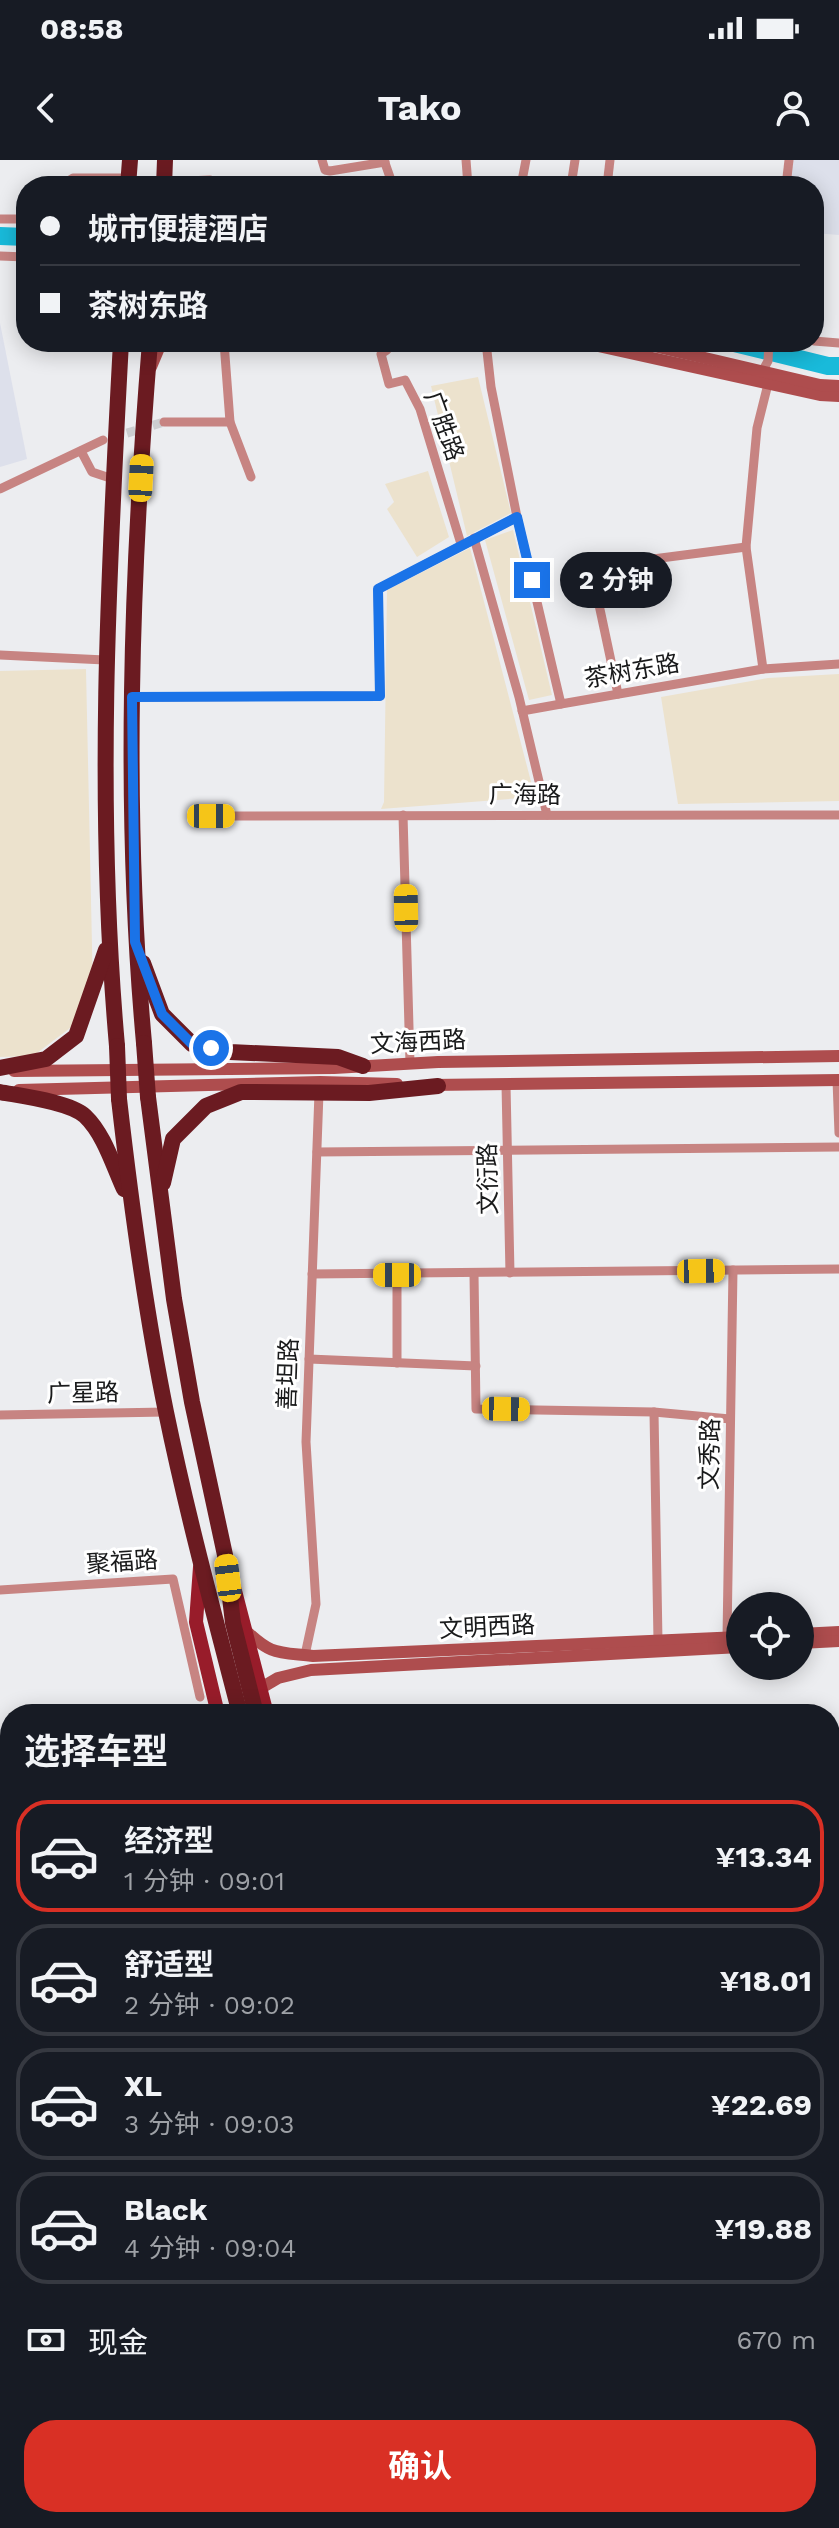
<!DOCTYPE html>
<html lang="zh">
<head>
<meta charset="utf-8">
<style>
	body { margin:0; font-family:"Work Sans","Noto Sans SC",sans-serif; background:#20242c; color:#f1f3f6; height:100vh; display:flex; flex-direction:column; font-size:30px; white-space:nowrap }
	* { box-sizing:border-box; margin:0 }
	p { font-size:26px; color:#9ea1a6 }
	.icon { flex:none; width:44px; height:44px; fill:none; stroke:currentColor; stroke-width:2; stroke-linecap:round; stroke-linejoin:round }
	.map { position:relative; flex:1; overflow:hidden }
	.side { position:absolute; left:0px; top:1544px; width:840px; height:824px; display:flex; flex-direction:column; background:#171b24; border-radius:32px 32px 0 0; box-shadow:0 4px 20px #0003 }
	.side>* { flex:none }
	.hud { position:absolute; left:16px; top:16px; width:808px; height:176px; border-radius:32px; box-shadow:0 4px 20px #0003; display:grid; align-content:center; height:176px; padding:0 24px; background:#171b24 }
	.buttons { position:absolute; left:726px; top:1432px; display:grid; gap:16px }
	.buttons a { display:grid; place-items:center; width:88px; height:88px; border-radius:50%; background:#171b24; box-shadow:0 4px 20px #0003; font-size:40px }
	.end { position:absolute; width:36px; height:36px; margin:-18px; border:10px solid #1a73e8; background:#fff; box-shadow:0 0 0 4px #fff }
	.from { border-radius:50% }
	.bubble { position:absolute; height:56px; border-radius:28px; background:#171b24; box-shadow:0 4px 20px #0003; font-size:26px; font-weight:700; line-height:56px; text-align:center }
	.car { position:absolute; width:24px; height:48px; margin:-24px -12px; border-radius:10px; box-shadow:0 0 6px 2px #0007; background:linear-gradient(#f5c518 24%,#345 0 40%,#f5c518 0 76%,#345 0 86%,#f5c518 0) }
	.hud b { display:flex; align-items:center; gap:28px; height:76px; font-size:30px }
	.hud b+b { border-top:2px solid #363941 }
	.hud i { width:20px; height:20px; background:#f1f3f6 }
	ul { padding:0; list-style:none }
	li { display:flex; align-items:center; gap:24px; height:112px; margin:0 16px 12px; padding:0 8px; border:4px solid #363941; border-radius:32px }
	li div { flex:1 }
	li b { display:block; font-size:30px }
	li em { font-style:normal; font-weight:700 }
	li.current { border-color:#d93025 }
	li>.icon { width:72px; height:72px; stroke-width:1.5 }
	h2 { padding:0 24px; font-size:36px; line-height:96px }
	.pay { display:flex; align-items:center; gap:20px; height:88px; padding:0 24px; font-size:30px }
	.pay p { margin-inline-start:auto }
	.cta { display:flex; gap:16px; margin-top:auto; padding:16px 24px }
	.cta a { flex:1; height:92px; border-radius:32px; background:#d93025; color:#fff; font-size:32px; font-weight:700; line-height:92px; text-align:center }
	.status { display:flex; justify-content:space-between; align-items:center; height:56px; padding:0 40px; background:#171b24; direction:ltr }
	.status svg { height:22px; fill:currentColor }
	header { display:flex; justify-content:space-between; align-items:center; height:104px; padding:0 24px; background:#171b24; font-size:36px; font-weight:700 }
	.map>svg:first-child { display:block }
	.built { fill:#dde0eb }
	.industrial { fill:#ece2cd }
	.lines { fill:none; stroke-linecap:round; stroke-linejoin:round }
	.river { stroke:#19bada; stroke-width:18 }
	.street-tunnel { stroke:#cccdd0; stroke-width:9; stroke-dasharray:9 4.5; stroke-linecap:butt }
	.street { stroke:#c78482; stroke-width:9 }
	.secondary { stroke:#ae4d4e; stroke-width:12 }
	.primary { stroke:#981c2a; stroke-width:14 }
	.highway { stroke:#6b1b21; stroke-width:16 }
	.highway-bridge { stroke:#6b1b21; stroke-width:16 }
	.route { stroke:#1a73e8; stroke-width:10 }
	.labels { text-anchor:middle; stroke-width:6; stroke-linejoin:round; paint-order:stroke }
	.street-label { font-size:24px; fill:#191a1b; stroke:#fff }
</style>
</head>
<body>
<div class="status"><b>08:58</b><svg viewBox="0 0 49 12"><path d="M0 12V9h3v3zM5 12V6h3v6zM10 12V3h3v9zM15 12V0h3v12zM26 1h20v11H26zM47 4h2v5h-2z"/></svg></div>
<header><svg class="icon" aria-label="back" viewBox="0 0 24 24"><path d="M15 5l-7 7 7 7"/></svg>Tako<svg class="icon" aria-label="person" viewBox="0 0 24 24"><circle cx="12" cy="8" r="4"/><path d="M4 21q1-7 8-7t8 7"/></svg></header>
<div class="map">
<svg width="839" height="2368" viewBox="0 0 839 2368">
	<rect width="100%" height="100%" fill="#ecedf0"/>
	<g class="built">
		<path d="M793 0H839V75L814 73V26H791Z"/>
		<path d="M0 163 27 299 0 307Z"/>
		<path d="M10 1961V2155L0 2159V1964Z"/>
	</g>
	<g class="industrial">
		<path d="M478 217 511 353 467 376 431 226Z"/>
		<path d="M428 311 449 377 417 397 387 349 394 342 385 324Z"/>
		<path d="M513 370 552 535 529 540 485 380Z"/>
		<path d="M470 388 535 637 381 649 384 642 387 430Z"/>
		<path d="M86 509 93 832 74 865 33 896 0 897V511Z"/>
		<path d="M839 514V641L678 644 661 537 768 518Z"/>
		<path d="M10 2271V2358H44L7 2367 0 2357V2273Z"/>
		<path d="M66 2358H193L195 2368H69Z"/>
	</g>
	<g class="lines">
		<g class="river">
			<path d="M0 76 26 77"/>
			<path d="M730 182 828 206H839"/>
			<path d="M830 1598 839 1599"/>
			<path d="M0 1658 10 1655"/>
		</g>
		<path class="street-tunnel" d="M114 277 164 262"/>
		<g class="street">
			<path d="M322 0 325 10 330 11 385 2"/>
			<path d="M384 0 393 26"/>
			<path d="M466 0 468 26"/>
			<path d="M164 22 210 20 225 26"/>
			<path d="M60 26 73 18H128"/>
			<path d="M521 26 526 0"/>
			<path d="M571 26 575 0"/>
			<path d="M607 26 610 0"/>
			<path d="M786 26 789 0"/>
			<path d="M0 59H26"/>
			<path d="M0 96 26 97"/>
			<path d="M814 181 839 183"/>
			<path d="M224 182 230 262 251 317"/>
			<path d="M388 182 387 190 381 194 389 224 405 220 420 249 461 384"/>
			<path d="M486 182 491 227 517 357 561 544 763 509 839 504"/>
			<path d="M763 210 768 201 769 182"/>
			<path d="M164 262H230"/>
			<path d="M81 291 92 312 113 319"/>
			<path d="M0 329 103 280"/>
			<path d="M474 378 519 537 547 655"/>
			<path d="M0 495 105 500"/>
			<path d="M763 509 746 387 757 268 768 224"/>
			<path d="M618 534 591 407 746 387"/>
			<path d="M132 537 380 536 378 429 517 357"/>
			<path d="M522 551 561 544"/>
			<path d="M403 655 410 903"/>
			<path d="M211 656 839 655"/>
			<path d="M837 920 839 973"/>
			<path d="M506 925 510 1113"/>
			<path d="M317 992 839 987"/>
			<path d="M312 1114 839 1109"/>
			<path d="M474 1114 476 1249 654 1252 730 1259"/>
			<path d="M309 1199 476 1206"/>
			<path d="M397 1203V1115"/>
			<path d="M654 1252 658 1481"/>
			<path d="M0 1255 166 1252"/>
			<path d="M0 1430 173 1419 200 1537"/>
			<path d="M727 1477 733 1110"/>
			<path d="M305 1495 316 1444 306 1282 319 933"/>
			<path d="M0 1689 10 1686"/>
			<path d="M0 1847 10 1843"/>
			<path d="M5 2204 10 2219"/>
			<path d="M58 2358 61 2368"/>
			<path d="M201 2358 203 2368"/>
			<path d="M210 2358 213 2368"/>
			<path d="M791 2358 795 2368"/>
		</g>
		<g class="secondary">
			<path d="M580 182 820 235 839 236"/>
			<path d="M637 182 820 225 839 226"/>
			<path d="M151 207 159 188 168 182"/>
			<path d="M14 911 334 908 438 902 839 896"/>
			<path d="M431 925 839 920"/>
			<path d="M19 930 320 922 397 924"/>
			<path d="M244 1469C272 1496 277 1492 313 1496L740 1477"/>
			<path d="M800 1474 839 1472"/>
			<path d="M800 1483 839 1481"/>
			<path d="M261 1528 278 1518 311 1510 740 1487"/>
			<path d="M830 2017 839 2016"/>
			<path d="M830 2043 839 2042"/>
			<path d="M0 2179 10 2176"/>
			<path d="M0 2206 10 2202"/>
		</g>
		<g class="primary">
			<path d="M200 1407 196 1462 218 1554"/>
			<path d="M234 1427 267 1554"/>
			<path d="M429 2358 433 2368"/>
			<path d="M485 2358 488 2368"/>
		</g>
		<g class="highway">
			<path d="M128 26 130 0"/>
			<path d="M164 26 165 0"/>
			<path d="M143 803 162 854 192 884 230 892 338 897 363 906"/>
			<path d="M144 883C123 650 131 415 150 182"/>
			<path d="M117 886C96 648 108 420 121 182"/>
			<path d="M0 908 46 899 76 876 106 790"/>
			<path d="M0 932C21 936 70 942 85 956 104 974 113 1005 124 1029"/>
			<path d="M148 937 174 1139 192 1242 225 1395 233 1463 256 1554"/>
			<path d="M119 939C131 1044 145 1149 166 1252 187 1354 214 1454 240 1554"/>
			<path d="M163 1023 173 979 206 946 241 932 369 933 438 926"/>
			<path d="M453 2358 457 2368"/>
			<path d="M467 2358 470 2368"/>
		</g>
		<g class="highway-bridge">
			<path d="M144 883 148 937"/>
			<path d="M117 886 119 939"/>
		</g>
	</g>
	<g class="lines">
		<path class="route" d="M211 888 192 884 162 854 135 782 132 537 380 536 378 429 517 357 532 420"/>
	</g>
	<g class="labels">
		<g class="street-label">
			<text transform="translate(444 266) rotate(70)" y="8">广胜路</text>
			<text transform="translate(632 511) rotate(-10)" y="8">茶树东路</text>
			<text x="525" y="643">广海路</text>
			<text transform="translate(418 882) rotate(-3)" y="8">文海西路</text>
			<text transform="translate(488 1019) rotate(-91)" y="8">文衍路</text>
			<text transform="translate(288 1214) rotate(-88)" y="8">善坦路</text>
			<text transform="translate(83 1233) rotate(-1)" y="8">广星路</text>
			<text transform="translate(710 1294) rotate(-89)" y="8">文秀路</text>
			<text transform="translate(122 1402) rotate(-4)" y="8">聚福路</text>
			<text transform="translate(487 1467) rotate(-3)" y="8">文明西路</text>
		</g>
	</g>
</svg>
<div class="buttons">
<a><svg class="icon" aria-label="locate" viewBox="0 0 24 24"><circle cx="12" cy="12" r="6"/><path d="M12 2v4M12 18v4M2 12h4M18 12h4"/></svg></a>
</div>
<i class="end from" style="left:211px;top:888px"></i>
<i class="end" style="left:532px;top:420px"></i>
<div class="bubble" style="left:560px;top:392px;width:112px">2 分钟</div>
<i class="car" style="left:141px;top:318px;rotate:3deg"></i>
<i class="car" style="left:211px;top:656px;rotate:90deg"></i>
<i class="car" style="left:406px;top:748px;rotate:359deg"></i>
<i class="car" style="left:701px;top:1111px;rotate:89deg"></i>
<i class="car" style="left:397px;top:1115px;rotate:270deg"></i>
<i class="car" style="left:506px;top:1249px;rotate:91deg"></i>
<i class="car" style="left:228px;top:1418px;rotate:353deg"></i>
<div class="hud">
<b><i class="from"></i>城市便捷酒店</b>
<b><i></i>茶树东路</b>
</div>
<section class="side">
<h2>选择车型</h2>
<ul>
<li class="current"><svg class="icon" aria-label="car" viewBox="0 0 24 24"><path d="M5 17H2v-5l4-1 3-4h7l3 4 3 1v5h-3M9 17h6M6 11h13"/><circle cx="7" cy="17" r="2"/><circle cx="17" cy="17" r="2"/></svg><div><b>经济型</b><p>1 分钟 · 09:01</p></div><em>¥13.34</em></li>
<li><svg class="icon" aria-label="car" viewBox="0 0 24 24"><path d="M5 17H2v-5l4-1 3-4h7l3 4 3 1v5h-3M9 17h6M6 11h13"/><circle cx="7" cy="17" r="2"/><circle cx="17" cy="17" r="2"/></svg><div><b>舒适型</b><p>2 分钟 · 09:02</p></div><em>¥18.01</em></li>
<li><svg class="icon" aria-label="car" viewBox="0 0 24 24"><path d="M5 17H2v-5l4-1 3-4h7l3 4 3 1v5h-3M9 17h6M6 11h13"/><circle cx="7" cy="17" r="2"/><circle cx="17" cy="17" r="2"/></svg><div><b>XL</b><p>3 分钟 · 09:03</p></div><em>¥22.69</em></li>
<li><svg class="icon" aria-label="car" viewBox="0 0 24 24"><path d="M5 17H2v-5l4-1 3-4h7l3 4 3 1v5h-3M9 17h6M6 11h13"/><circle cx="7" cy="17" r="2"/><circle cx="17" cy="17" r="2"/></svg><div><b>Black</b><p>4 分钟 · 09:04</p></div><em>¥19.88</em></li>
</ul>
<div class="pay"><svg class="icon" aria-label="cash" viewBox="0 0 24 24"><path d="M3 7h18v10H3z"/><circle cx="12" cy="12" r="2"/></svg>现金<p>670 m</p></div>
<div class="cta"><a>确认</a></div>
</section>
</div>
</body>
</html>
